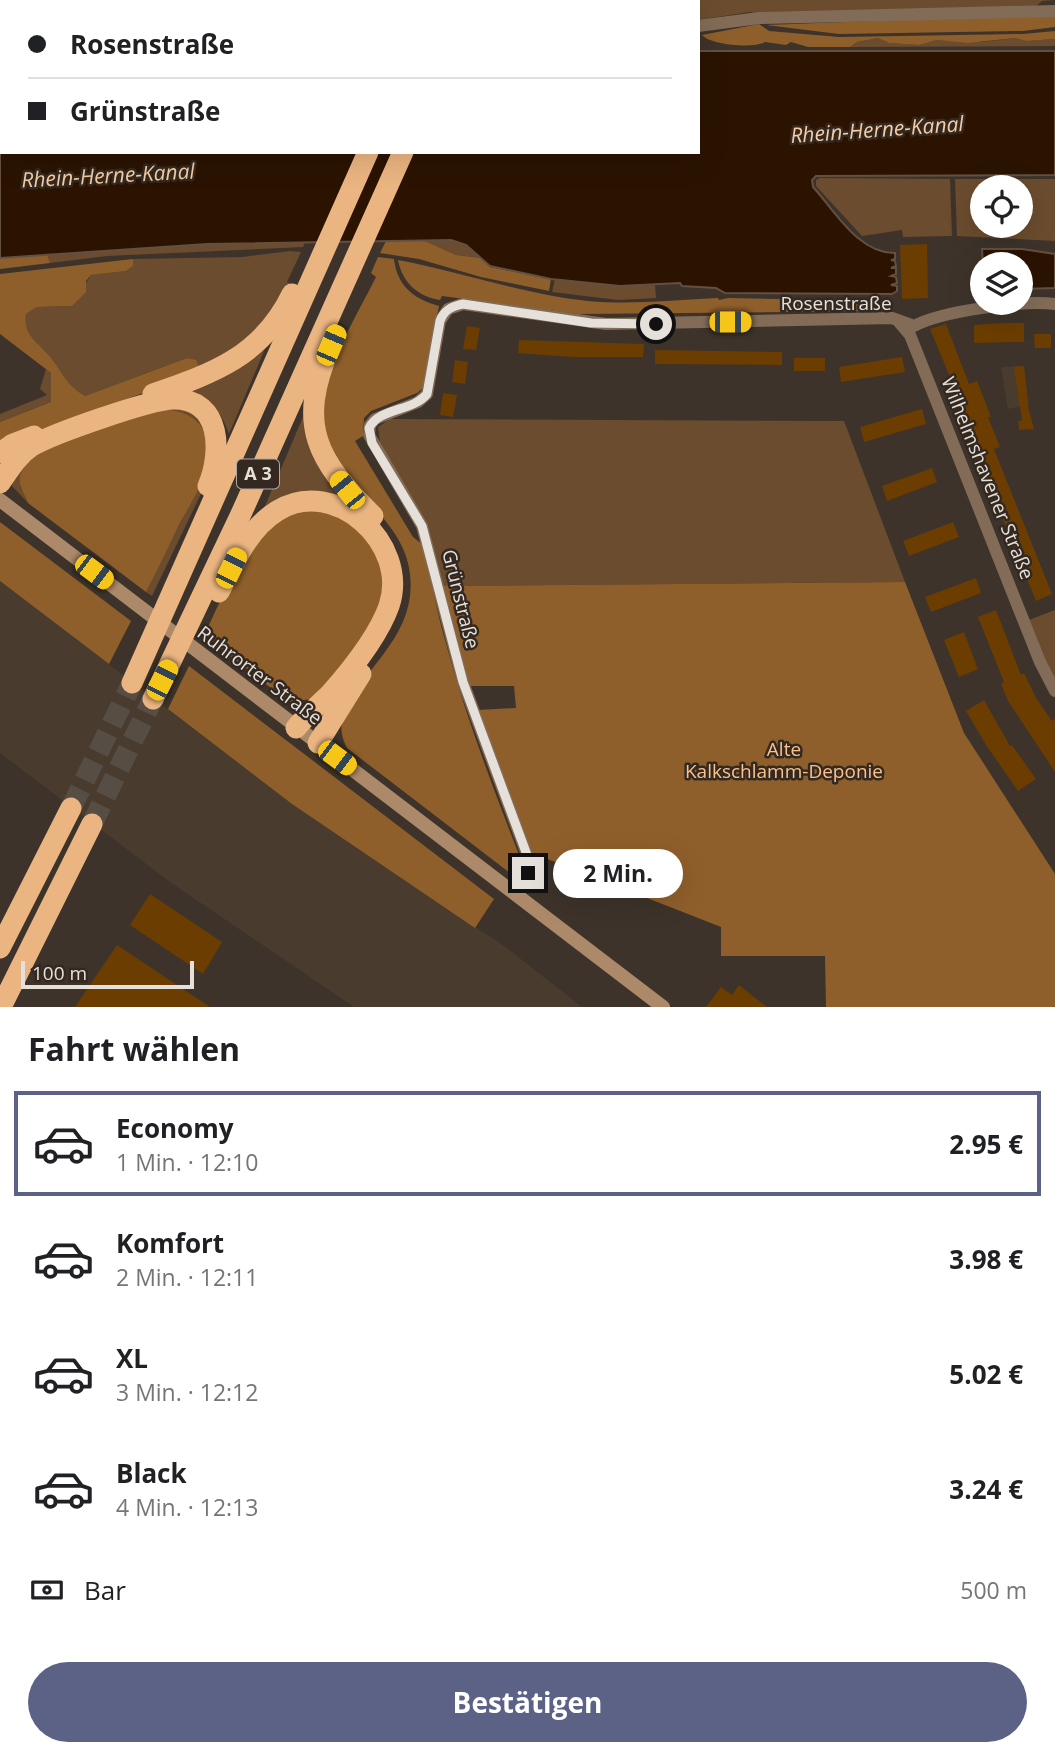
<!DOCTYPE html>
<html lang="de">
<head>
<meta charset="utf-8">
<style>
	body { margin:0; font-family:"Open Sans",sans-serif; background:#f6f6f6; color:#202124; height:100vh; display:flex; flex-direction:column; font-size:26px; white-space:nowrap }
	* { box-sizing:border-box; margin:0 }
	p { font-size:23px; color:#757577 }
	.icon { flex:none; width:38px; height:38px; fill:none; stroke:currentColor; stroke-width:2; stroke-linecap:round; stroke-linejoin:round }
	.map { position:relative; height:1007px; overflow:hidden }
	.details { display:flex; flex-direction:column; background:#fff; flex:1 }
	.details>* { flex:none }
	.hud { position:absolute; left:0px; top:0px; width:700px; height:154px; box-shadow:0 7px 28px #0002; display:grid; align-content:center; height:154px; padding:0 28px; background:#fff }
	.controls { position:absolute; left:970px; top:175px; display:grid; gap:14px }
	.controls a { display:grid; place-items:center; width:63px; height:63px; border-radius:50%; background:#fff; box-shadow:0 7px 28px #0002; font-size:35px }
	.scale { position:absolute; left:21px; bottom:18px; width:173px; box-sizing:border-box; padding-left:7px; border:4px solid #e6e0da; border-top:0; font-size:19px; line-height:24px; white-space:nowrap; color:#e6e0da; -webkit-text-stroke:5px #332921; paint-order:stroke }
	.end { position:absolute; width:32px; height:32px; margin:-16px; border:9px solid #e6e0da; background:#111; box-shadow:0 0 0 4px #111 }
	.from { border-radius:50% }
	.bubble { position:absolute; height:49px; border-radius:24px; background:#fff; box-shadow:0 7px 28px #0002; font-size:23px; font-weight:700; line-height:49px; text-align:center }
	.car { position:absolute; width:21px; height:42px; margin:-21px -10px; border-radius:9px; box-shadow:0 0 5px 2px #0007; background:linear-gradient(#f5c518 24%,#345 0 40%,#f5c518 0 76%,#345 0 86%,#f5c518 0) }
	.hud b { display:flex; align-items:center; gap:24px; height:66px; font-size:26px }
	.hud b+b { border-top:2px solid #e0e0e0 }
	.hud i { width:18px; height:18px; background:#202124 }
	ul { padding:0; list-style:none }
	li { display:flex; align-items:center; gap:21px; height:105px; margin:0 14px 10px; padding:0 14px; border:4px solid transparent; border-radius:0px }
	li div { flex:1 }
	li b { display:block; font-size:26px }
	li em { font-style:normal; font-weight:700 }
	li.on { border-color:#5b6286 }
	li>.icon { width:63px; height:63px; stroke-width:1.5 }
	h2 { padding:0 28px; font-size:32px; line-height:84px }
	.pay { display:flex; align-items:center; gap:18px; height:77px; padding:0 28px; font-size:26px }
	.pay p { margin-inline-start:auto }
	.cta { display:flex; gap:14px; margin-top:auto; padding:14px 28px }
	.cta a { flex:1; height:80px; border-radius:42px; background:#5b6286; color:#fff; font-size:28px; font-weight:700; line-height:80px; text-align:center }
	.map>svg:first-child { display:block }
	.built { fill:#493b2d }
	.green { fill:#6b4c2e; fill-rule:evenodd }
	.forest { fill:#8f5f2b }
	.water { fill:#2b1300; stroke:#635041; stroke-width:2 }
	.building { fill:#6b3d00 }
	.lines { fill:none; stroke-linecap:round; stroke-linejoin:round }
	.motorway-tunnel { stroke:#564d44; stroke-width:21; stroke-dasharray:21 10; stroke-linecap:butt }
	.minor { stroke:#826c57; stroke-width:12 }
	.secondary { stroke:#ac8968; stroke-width:14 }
	.motorway { stroke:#ebb581; stroke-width:21 }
	.route { stroke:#e6e0da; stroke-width:9 }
	.labels { text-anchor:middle; stroke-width:5; stroke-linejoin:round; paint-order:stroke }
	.shield { fill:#332921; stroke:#b0a9a2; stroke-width:2 }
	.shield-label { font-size:18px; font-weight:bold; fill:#e6e0da }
	.street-label { font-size:19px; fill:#e6e0da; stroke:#332921 }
	.park-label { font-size:19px; fill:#fbc189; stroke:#332921 }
	.water-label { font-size:21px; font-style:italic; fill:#f7cca3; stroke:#332921 }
</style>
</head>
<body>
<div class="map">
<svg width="1055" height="1007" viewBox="0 0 1055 1007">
	<rect width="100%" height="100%" fill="#3d332a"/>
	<g class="built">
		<path d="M1024 366 1029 405 1008 409 1001 367Z"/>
		<path d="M0 581 292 804 507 948 582 1007H354L170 882 0 753Z"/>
	</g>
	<g class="green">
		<path d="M624 0H1055L1042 1 1033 9 780 15 750 12 698 20V2Z"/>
		<path d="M878 38 889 43 919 45 937 40 982 42 1015 38 1026 41 1055 39V46L850 47 857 42Z"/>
		<path d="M820 178 950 179 952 236 903 237 902 230 862 236 816 186V180Z"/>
		<path d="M955 179H1055V241L957 236ZM982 187H1020V226H982Z"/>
		<path d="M451 240 466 245 481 258 456 255 425 241Z"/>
		<path d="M305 242 303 247 107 256 50 263 47 254 207 244Z"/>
		<path d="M290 251 301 252 287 282 292 284 261 333 201 372 187 358 85 396C66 384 65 376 52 359 40 343 23 337 26 314L37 307 72 306 91 275 126 271 133 266V259L243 257Z"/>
		<path d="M555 279 620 286 655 285 656 298 618 300 552 292Z"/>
		<path d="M265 349 229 434C221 409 207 399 184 391L255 357Z"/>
		<path d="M46 369 51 373V402L0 422V414L47 395 40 389Z"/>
		<path d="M156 405 189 407 209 427 210 475 152 596 146 592 204 475 20 486 28 503 12 486 13 477 35 451Z"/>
		<path d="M306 410 347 499C321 487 289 490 265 506Z"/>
		<path d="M390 419 844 421 905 582 443 586 380 442 378 427Z"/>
		<path d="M1055 610V687L1026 621Z"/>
	</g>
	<g class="forest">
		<path d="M1055 14V27L1023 31 839 34 766 25Z"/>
		<path d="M759 24 769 31 839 37 1023 34 1055 31V39L1026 41 1015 38 968 43 937 40 919 45 889 43 878 38 857 42 850 47H808L791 42 786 45 765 42C755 49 710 45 702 35Z"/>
		<path d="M386 241H425L456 255 481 258 490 267 551 279 549 291 481 277 419 259 380 253Z"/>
		<path d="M47 254 50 263 0 269V258Z"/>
		<path d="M378 257 394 259C397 285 413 299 439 306L423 388 417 393 371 411 364 418 363 436 355 441 413 537 423 545C431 577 436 609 445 640 465 715 493 788 521 860L510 873 347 748C343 740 340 732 342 722 352 678 404 648 410 596 419 517 334 496 324 425 323 419 321 411 322 404 329 360 356 317 376 277L371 273Z"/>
		<path d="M133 259V266L126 271 91 275 86 281V292L72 306 37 307 26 314C23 337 40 343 52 359 65 376 66 384 85 396L187 358 196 360 201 372 0 445V422L51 402V373L0 334V274Z"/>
		<path d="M398 260C462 272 523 294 588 301 631 305 675 300 718 298L719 300 728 298 879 301V311L578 314 442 296 440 300C418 297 402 282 398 260Z"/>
		<path d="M152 409C196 408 216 428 204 474 200 490 188 508 180 523 169 546 158 569 146 592L28 503C25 495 18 486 20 477 26 445 123 420 152 409Z"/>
		<path d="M302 509 344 516 372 541 385 576 383 603 341 670 311 699 289 702 204 636C227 587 248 530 302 509Z"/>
		<path d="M0 522 131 621 109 664 0 581Z"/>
		<path d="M905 582 964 733 1055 874V1007H826L825 956H721V927L532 853 477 710 516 708 514 686H469L443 586Z"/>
		<path d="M189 666 494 899 475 928 292 804 168 709Z"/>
	</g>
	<g class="water">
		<path d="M0 50 2 152H698V51H1055V175L816 176 812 180 813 187C835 211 859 254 895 253V259L891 260 895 261 896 266 891 268H896V274L891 276 896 277 897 283 891 285 897 286V291L892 294 725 293 716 288 682 286 680 283 620 286 551 279 490 266 466 245 451 240 207 244 0 258Z"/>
		<path d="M982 249H1022L1055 254V288L1020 289V264H983Z"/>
	</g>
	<g class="building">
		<path d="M927 244 928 298 902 299 900 245Z"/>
		<path d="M1003 323H1024V342L974 343V325Z"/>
		<path d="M946 324 969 384 977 381 991 417H988L1000 447 994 449 1052 594 1036 601 975 450 967 430 971 428 930 329Z"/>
		<path d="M467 326 480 328 476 350 463 349Z"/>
		<path d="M1034 334H1051V348H1035Z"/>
		<path d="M519 340 644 344 643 357H573L518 353Z"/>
		<path d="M655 350 782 352V365L655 364Z"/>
		<path d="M902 357 905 372 841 382 839 367Z"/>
		<rect x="794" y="358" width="31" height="13"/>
		<path d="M455 360 468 362 465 384 452 382Z"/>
		<path d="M1024 366 1028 406 1034 429 1019 430 1018 421H1022L1014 367Z"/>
		<path d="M443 393 457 395 453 417 440 415Z"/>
		<path d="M922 409 926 424 864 442 860 427Z"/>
		<path d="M932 468 937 482 887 501 882 486Z"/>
		<path d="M953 522 959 537 909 556 903 541Z"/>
		<path d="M976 578 981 593 931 612 925 597Z"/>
		<path d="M996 610 1021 675 1024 673 1036 698 1052 721 1055 718V772L1008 701 1001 684 1004 682 978 617Z"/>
		<path d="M964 632 978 669 959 677 944 640Z"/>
		<path d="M984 700 1010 746 1012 745 1036 779 1018 791 986 745 966 711Z"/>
		<path d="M150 894 222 942 203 974 130 925Z"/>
		<path d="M117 945 210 1007H75Z"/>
		<path d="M739 985 767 1007H706L721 987 732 995Z"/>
	</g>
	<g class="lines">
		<g class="motorway-tunnel">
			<path d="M71 808 132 683"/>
			<path d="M92 824 153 699"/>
		</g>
		<g class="minor">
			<path d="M618 2 619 0"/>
			<path d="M698 26 759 18 1055 11"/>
			<path d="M899 322 910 335 1040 662 1055 691"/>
			<path d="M513 892 525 879 530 863 463 682 422 526 369 435 370 425 375 419 418 402 427 394 440 321 448 309 463 304 606 324 892 318 914 326C942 311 1023 300 1055 304"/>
		</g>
		<path class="secondary" d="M0 500 663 1007"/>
		<g class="motorway">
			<path d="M439 2V0"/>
			<path d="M475 2 476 0"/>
			<path d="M330 347C296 426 317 460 373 516"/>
			<path d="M153 394C214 373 262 356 292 294"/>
			<path d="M0 453 13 444 34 436"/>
			<path d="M0 483C9 470 18 455 32 446 52 434 151 399 174 399 222 399 222 453 208 486"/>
			<path d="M219 592C234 563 248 529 277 511 335 475 410 544 389 606 378 637 352 669 330 694 319 705 306 715 296 728"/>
			<path d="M132 683 368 152"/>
			<path d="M153 699 241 514 403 152"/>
			<path d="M318 743 361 674"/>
			<path d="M0 948 71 808"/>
			<path d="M1 1007 92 824"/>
		</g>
	</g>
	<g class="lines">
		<path class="route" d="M528 873 530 863 463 682 422 526 372 443 369 428C380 407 412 412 427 394L440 321C444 310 452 306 463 304L591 323 656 324"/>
	</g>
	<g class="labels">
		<rect class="shield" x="237" y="459.5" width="42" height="29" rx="5"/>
		<g class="shield-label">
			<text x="258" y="480">A 3</text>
		</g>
		<g class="street-label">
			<text x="836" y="310">Rosenstraße</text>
			<text transform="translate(988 478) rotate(68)" y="7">Wilhelmshavener Straße</text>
			<text transform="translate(461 599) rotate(76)" y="7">Grünstraße</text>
			<text transform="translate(260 675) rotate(37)" y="7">Ruhrorter Straße</text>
		</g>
		<g class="park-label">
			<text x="784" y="756">Alte<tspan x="784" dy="22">Kalkschlamm-Deponie</tspan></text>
		</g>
		<g class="water-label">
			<text transform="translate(877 130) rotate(-4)" y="7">Rhein-Herne-Kanal</text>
			<text transform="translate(108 176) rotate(-3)" y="7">Rhein-Herne-Kanal</text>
		</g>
	</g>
</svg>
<div class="controls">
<a><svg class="icon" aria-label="locate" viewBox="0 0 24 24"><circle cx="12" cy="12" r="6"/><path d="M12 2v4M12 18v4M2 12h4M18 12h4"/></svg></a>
<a><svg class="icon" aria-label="layers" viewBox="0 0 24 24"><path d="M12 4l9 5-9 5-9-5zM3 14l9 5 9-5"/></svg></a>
</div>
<div class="scale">100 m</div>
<i class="end from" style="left:656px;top:324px"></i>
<i class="end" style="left:528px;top:873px"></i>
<div class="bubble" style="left:553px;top:849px;width:130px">2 Min.</div>
<i class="car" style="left:730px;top:322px;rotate:90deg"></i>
<i class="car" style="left:331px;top:345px;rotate:23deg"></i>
<i class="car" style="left:347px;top:490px;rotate:321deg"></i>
<i class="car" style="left:231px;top:568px;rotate:26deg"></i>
<i class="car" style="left:94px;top:572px;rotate:127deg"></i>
<i class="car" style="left:162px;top:680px;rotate:27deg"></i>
<i class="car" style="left:337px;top:758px;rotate:127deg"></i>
<div class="hud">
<b><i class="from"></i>Rosenstraße</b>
<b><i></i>Grünstraße</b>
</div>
</div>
<section class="details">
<h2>Fahrt wählen</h2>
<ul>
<li class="on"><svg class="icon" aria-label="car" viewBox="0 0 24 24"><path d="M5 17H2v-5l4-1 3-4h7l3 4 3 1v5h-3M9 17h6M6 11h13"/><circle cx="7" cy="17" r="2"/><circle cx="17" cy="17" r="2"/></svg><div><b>Economy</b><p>1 Min. · 12:10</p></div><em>2.95 €</em></li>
<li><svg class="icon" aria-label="car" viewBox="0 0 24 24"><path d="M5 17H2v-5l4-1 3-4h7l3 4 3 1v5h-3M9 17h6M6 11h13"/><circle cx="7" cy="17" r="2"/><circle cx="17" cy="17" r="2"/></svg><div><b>Komfort</b><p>2 Min. · 12:11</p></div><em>3.98 €</em></li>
<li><svg class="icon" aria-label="car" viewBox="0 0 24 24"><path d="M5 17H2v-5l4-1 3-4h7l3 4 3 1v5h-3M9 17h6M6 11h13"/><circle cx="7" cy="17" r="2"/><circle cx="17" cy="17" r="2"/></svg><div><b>XL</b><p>3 Min. · 12:12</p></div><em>5.02 €</em></li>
<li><svg class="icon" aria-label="car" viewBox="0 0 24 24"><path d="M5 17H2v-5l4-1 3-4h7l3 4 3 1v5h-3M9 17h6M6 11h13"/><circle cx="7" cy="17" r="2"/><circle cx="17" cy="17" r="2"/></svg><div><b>Black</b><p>4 Min. · 12:13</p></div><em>3.24 €</em></li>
</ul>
<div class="pay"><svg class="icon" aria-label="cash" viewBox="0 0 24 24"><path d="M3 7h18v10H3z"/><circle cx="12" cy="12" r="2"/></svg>Bar<p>500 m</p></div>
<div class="cta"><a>Bestätigen</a></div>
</section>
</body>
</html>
